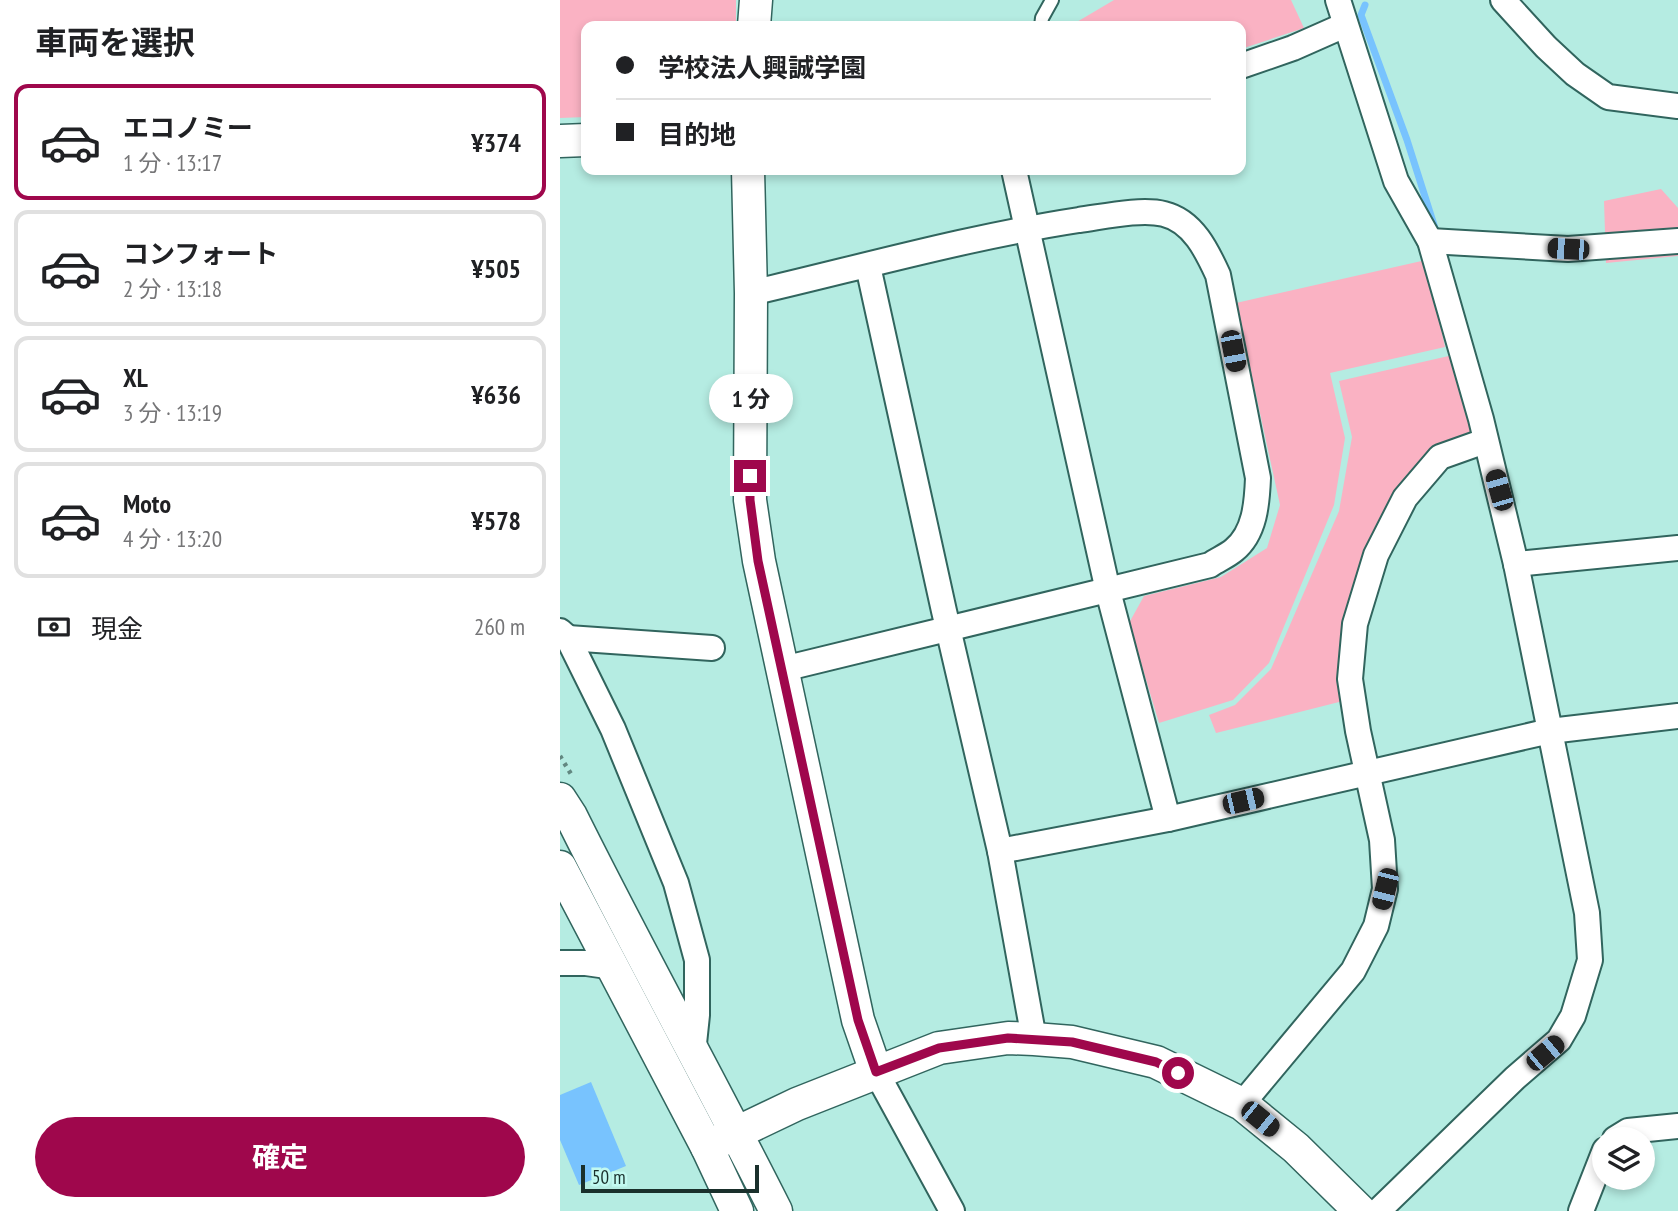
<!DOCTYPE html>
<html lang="ja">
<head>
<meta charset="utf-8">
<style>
	body { margin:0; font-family:"PT Sans Narrow","Noto Sans JP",sans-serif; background:#f6f6f6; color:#202124; height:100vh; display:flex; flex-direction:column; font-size:26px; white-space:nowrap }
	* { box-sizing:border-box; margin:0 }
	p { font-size:23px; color:#757577 }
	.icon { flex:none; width:38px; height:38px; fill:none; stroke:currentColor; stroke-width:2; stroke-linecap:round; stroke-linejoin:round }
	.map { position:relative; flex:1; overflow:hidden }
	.drawer { display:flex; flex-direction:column; background:#fff; width:560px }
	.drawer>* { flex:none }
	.guide { position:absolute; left:21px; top:21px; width:665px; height:154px; border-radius:14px; box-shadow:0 4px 10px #0003; display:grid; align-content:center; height:154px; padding:0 35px; background:#fff }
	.buttons { position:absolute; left:1032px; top:1127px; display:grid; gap:14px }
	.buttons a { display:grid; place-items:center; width:63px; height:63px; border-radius:50%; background:#fff; box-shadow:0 4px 10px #0003; font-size:35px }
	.scale { position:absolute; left:21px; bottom:18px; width:178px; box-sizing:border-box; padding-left:7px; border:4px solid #1a302c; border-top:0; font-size:19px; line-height:24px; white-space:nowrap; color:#1a302c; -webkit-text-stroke:5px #c2f9f0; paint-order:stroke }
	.end { position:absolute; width:32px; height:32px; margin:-16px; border:9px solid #9f074c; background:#fff; box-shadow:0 0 0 4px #fff }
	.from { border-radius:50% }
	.bubble { position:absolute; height:49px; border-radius:24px; background:#fff; box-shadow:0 4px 10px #0003; font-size:23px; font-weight:700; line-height:49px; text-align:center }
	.car { position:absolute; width:21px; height:42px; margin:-21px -10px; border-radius:9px; box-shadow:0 0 5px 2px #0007; background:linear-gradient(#222 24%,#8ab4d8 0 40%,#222 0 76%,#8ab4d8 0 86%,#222 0) }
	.guide b { display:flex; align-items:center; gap:24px; height:66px; font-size:26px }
	.guide b+b { border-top:2px solid #e0e0e0 }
	.guide i { width:18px; height:18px; background:#202124 }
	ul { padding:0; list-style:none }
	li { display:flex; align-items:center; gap:21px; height:116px; margin:0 14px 10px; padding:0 21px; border:4px solid #e0e0e0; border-radius:14px }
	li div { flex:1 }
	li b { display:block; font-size:26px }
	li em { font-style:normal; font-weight:700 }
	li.active { border-color:#9f074c }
	li>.icon { width:63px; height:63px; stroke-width:1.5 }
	h2 { padding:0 35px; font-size:32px; line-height:84px }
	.pay { display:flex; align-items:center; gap:18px; height:77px; padding:0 35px; font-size:26px }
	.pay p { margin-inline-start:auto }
	.cta { display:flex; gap:14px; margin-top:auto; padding:14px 35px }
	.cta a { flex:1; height:80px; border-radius:42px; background:#9f074c; color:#fff; font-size:28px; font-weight:700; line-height:80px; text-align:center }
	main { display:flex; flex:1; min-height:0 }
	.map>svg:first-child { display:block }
	.green { fill:#fab2c3 }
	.water { fill:#78c3fe }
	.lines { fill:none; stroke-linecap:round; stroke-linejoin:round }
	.stream { stroke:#78c3fe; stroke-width:7 }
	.service-casing { stroke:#31655e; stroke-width:16 }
	.minor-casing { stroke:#31655e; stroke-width:28 }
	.tertiary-casing { stroke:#31655e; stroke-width:35 }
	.path { stroke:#628881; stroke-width:4.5; stroke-dasharray:3.5 5; stroke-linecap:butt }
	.service { stroke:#fff; stroke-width:12 }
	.minor { stroke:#fff; stroke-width:24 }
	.tertiary { stroke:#fff; stroke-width:32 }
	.route { stroke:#9f074c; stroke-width:9 }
</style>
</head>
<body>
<main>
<section class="drawer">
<h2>車両を選択</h2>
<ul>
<li class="active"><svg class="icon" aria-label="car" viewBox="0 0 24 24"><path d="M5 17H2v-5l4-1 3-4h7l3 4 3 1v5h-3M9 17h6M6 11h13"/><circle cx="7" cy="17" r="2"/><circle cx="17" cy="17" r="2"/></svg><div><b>エコノミー</b><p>1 分 · 13:17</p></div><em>¥374</em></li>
<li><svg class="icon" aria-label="car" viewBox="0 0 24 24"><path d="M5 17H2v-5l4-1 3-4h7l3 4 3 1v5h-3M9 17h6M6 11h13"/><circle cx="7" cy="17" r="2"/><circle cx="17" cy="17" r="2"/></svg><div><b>コンフォート</b><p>2 分 · 13:18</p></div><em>¥505</em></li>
<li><svg class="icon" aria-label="car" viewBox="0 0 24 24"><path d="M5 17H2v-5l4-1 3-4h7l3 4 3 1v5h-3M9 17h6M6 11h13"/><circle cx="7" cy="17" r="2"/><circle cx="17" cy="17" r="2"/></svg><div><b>XL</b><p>3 分 · 13:19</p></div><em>¥636</em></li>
<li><svg class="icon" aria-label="car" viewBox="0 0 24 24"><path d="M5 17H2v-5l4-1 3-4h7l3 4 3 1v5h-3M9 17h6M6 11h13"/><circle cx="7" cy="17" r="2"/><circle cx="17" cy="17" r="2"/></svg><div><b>Moto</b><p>4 分 · 13:20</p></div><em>¥578</em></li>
</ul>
<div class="pay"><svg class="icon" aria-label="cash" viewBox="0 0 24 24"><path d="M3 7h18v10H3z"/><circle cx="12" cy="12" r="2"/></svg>現金<p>260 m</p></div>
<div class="cta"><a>確定</a></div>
</section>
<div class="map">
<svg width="1118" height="1211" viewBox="0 0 1118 1211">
	<rect width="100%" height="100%" fill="#b5ece2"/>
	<g class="green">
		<path d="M0 0H176V26H26V117L0 118Z"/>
		<path d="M554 0H731L744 28 681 49V26H510Z"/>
		<path d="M1101 189 1118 208V256L1046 263 1044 201Z"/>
		<path d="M866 260 885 347 770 373 785 438 774 505 709 663 673 700 599 723 569 623 584 596 661 577 707 548 720 505 676 303Z"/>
		<path d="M893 355 913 433 851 472 783 701 656 733 649 715 675 705 711 669 779 511 792 437 779 381Z"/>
	</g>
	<path class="water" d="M31 1082 66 1166 19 1185 0 1140V1095Z"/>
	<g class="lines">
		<path class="stream" d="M805 5 801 15 847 140 875 228"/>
		<defs>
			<path id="service" d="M481 26 482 18 492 0"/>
			<g id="minor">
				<path d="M778 0 836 181 870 241 921 419 956 564 1027 913 1030 960 1013 1016 999 1040 955 1078 818 1211"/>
				<path d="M943 0 986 47 1015 74 1048 97 1118 106"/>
				<path d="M681 66 733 48 785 25"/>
				<path d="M454 170 548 591 608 819"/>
				<path d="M870 241 1008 249 1118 241"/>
				<path d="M308 266 384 611 440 851 474 1039"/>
				<path d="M191 293C299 268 408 237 519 220 542 217 581 208 604 214 633 221 647 251 658 275L698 478C697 503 695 533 674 550 667 556 657 560 650 565L223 669"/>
				<path d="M956 564 1118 548"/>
				<path d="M0 631 8 638 53 729 116 883 137 960V1015L133 1053"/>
				<path d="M8 638 152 648"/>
				<path d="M440 851 608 819 990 731 1118 716"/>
				<path d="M0 963H26L54 967"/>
				<path d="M316 1072 392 1211"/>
				<path d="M682 1104 793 971 816 926 825 889 822 840 798 731 790 679 795 624 816 555 845 498 880 457 925 441"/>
				<path d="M1055 1139 1068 1131 1118 1126"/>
				<path d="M1021 1211 1045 1150"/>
			</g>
			<g id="tertiary">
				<path d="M194 26 196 0"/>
				<path d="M0 141 26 140"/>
				<path d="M188 170 191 293 190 500 199 561 298 1020 316 1072"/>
				<path d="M0 799 11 816C77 949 149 1078 216 1211"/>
				<path d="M0 867 147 1147 177 1211"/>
				<path d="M147 1147 237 1104 379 1048 448 1038 474 1039 512 1042 596 1062 682 1104 736 1148 800 1211"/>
			</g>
		</defs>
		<use href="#service" class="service-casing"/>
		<use href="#minor" class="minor-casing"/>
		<use href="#tertiary" class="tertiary-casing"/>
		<path class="path" d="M0 756 11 774"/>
		<use href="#service" class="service"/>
		<use href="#minor" class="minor"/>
		<use href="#tertiary" class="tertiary"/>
	</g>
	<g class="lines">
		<path class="route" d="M190 476V500L198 561 298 1020 316 1072 379 1048 448 1038 512 1042 596 1062 618 1073"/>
	</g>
</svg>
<div class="buttons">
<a><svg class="icon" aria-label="layers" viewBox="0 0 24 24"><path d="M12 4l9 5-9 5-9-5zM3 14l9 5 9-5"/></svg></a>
</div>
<div class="scale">50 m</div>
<i class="end from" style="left:618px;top:1073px"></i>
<i class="end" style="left:190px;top:476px"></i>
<div class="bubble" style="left:149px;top:374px;width:84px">1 分</div>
<i class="car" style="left:1008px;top:249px;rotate:273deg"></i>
<i class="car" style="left:673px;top:351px;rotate:169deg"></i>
<i class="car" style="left:939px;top:490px;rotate:344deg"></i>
<i class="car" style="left:683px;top:801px;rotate:77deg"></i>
<i class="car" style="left:825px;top:889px;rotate:194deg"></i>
<i class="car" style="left:985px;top:1053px;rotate:50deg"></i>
<i class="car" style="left:700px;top:1119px;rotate:129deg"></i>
<div class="guide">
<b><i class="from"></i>学校法人興誠学園</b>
<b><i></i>目的地</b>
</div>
</div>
</main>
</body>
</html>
